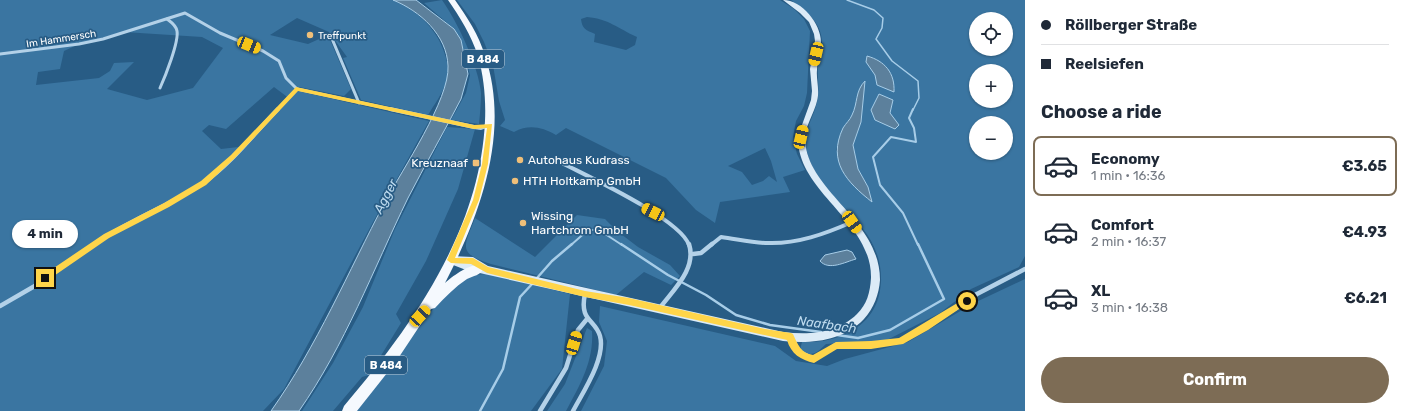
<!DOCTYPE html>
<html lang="en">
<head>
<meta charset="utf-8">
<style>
	body { margin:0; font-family:Rubik,sans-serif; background:#f6f6f7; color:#1f2937; height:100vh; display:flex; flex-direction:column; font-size:15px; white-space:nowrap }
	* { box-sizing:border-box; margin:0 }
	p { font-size:13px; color:#747a83 }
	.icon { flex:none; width:22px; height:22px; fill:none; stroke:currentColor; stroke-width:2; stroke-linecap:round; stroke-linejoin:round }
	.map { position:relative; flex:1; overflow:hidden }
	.details { display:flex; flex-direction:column; background:#fff; width:380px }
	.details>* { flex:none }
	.top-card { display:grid; align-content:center; height:88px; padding:0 16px; background:#fff }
	.tools { position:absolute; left:969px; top:12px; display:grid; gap:8px }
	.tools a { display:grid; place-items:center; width:44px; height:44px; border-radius:50%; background:#fff; box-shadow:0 1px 3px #0004; font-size:20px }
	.end { position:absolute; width:18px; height:18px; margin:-9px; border:5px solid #ffd54a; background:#111; box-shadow:0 0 0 2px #111 }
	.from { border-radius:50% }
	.bubble { position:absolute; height:28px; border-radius:14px; background:#fff; box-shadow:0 1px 3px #0004; font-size:13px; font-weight:700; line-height:28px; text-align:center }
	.car { position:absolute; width:12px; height:24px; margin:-12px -6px; border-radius:5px; box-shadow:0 0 3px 1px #0007; background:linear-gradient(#f5c518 24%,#345 0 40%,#f5c518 0 76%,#345 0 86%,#f5c518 0) }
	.top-card b { display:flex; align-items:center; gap:14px; height:38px; font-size:15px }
	.top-card b+b { border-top:1px solid #e0e1e3 }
	.top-card i { width:10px; height:10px; background:#1f2937 }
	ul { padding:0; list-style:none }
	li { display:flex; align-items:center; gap:12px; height:60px; margin:0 8px 6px; padding:0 8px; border:2px solid transparent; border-radius:8px }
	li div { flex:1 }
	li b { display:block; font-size:15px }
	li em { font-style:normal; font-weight:700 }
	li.selected { border-color:#7d6c55 }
	li>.icon { width:36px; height:36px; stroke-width:1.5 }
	h2 { padding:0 16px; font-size:18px; line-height:48px }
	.action { display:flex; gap:8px; margin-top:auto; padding:8px 16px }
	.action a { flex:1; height:46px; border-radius:24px; background:#7d6c55; color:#fff; font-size:16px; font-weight:700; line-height:46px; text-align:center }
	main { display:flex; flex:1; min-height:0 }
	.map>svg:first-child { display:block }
	.green { fill:#3a75a1; fill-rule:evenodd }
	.water { fill:#5c809c; stroke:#a7cde8 }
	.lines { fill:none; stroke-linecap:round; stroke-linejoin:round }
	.stream-far2 { stroke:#a7cde8; stroke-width:1.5 }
	.stream-far1 { stroke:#a7cde8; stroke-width:2 }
	.stream { stroke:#a7cde8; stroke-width:2.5 }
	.street-far2 { stroke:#b3d1e8; stroke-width:3 }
	.street-far1 { stroke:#b3d1e8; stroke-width:4 }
	.street { stroke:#b3d1e8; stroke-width:4.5 }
	.secondary { fill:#dcebf7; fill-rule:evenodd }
	.primary { fill:#f5f9fe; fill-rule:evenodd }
	.route { fill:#ffd54a }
	.poi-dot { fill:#efbf79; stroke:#285c85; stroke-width:1.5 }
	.labels { text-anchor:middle; stroke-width:3.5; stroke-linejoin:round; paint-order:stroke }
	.far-poi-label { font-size:10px; fill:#fff; stroke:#285c85; text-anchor:start }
	.far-street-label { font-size:10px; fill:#fff; stroke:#285c85 }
	.shield { fill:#285c85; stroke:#beceda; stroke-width:1 }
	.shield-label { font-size:11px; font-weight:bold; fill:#fff }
	.poi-label { font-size:12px; fill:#fff; stroke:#285c85; text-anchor:start }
	.water-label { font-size:13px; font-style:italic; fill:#bedbef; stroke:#285c85 }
</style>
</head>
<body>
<main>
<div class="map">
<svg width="1025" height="411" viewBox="0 0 1025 411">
	<rect width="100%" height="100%" fill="#285c85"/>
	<g class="green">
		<path d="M0 0H393C419 11 439 31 446 58 448 66 449 75 446 83 442 94 434 105 428 115L361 100 343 58 347 57 329 32 297 18 270 35 308 44 328 35 351 89 344 96 299 87 298 91 429 121 373 222 284 389 263 411H0ZM124 32 202 37 223 48 193 88 147 100 107 89 134 62 114 63 110 71 99 78 36 85 38 72 60 69 64 51 79 44ZM274 87 290 99 247 146 221 149 202 131 209 125 226 129Z"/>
		<path d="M442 0C457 21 479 67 481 93 481 103 480 114 479 124L451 120 466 93 470 75 461 40 454 29 424 3Z"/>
		<path d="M457 0H780L794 9 804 19 810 31 807 93 804 106 796 121 793 137 797 154 805 170 783 177 790 192 720 202 715 223 696 210 666 178 566 128 556 135C542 127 529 124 514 132L500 126 505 120 499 101 493 65 484 42 475 24ZM587 17C609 19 617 28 637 37L635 45 626 50 594 42 595 34C586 30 582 29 581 19ZM765 148 771 161 777 182 769 176 763 181 752 185 742 172 728 166Z"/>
		<path d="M791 0H1025V256L1019 267 971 289 940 313 887 340 826 344C817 353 811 358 800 350L802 342C827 343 853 336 869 316 877 306 880 295 881 282 883 220 820 204 807 152 802 132 813 120 817 102 820 90 817 78 818 66 819 58 822 50 822 42 822 23 805 10 791 0ZM976 19H1006V49H976ZM976 71H1006V101H976ZM864 82 861 122 853 145 858 169 868 187 872 202 836 150 843 128 853 114ZM976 123H1006V153H976Z"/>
		<path d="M447 127 475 129 458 189 426 261 396 314 401 323 369 375 362 377 333 411H302L333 363 363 307 395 229Z"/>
		<path d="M577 215 605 219 617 231 638 247 670 265 680 276 671 285 644 272 616 295 491 264C457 253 464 247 475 218L535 257Z"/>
		<path d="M489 274 570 294 562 369 531 411H357L433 309 457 282 468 275Z"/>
		<path d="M1025 279V411H581L604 366 607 341 599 322 600 306 775 346 796 361 827 366 845 359 908 342 974 303Z"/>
		<path d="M587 328 592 331C594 361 580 385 566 411H547L565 384Z"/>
	</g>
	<g class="water">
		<path d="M393 0H416L454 29 461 40 468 74 461 99C444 132 425 165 408 198 373 270 345 345 299 411H271C317 346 348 272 385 202 402 170 450 99 448 66 447 35 420 11 393 0Z"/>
		<path d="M867 56C885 61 895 73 894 92L877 85 875 75 866 62Z"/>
		<path d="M865 81 861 122 853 145 858 169 868 187 872 202C847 182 827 162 843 128 846 123 850 120 852 115 858 103 855 91 865 81Z"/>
		<path d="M879 94 893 100 890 113 899 125 895 129 875 120 871 110Z"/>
		<path d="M847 250 852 252 856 259C845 262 829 271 820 261L825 255Z"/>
	</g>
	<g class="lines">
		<path class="stream-far2" d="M847 0 874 10 883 18 882 28 876 39 892 61 918 81 919 98 913 110"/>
		<g class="stream-far1">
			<path d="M913 109 909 118 914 128 916 142 891 137 873 157 880 185 903 213 918 245"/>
			<path d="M571 245 588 230H599L622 245"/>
		</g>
		<g class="stream">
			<path d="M621 244 668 275 706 295 736 315 770 325 821 332"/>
			<path d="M537 278 552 261 572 244"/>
			<path d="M837 335 858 338 890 330 944 299 918 244"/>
			<path d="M480 411 503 369 520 297 533 283"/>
		</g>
		<g class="street-far2">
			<path d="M330 34 359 103"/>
			<path d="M0 54 79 44 103 39 185 13 220 33 263 51 279 61 286 78 297 89 395 110"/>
			<path d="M160 88C165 77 179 42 177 31 176 25 171 22 167 19"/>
			<path d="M277 110 297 89"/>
		</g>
		<g class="street-far1">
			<path d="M390 109 474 127 481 128 489 125"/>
			<path d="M562 163C589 177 680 219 689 245"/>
			<path d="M93 245C127 221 167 207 202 184 231 164 254 134 278 109"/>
			<path d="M711 245 721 237C737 239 752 243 768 243 797 244 825 234 852 222"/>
		</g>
		<g class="street">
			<path d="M693 254 701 253 712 244"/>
			<path d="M0 306 33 287 95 244"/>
			<path d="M659 309C673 290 697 269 689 244"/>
			<path d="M791 337 799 352 814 359 836 345H871L900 341 925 328 977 294 1025 269"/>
			<path d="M540 411 566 368 578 330 587 319"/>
			<path d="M573 411C583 392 606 358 600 336 595 319 579 321 585 294"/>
		</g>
		<path class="secondary" d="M783 0C802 0 821 24 821 42 821 52 817 61 817 70 816 80 820 90 817 101 814 113 807 123 805 136 804 191 880 218 880 280 879 294 874 308 864 319 843 341 812 344 783 341L466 270 448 263 447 260 448 257 451 256 473 257 488 266 783 332C809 335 837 334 857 314 867 304 870 293 871 278 872 220 796 192 798 136L811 100 812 91 810 69 815 41 814 34 809 22 800 13Z"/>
		<path class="primary" d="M448 0H455C467 17 479 35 485 56 511 132 480 215 445 283 453 276 471 262 482 266L483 269C481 275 473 276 467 279 455 287 445 297 435 308L431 309 395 363 357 411H342L344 406C412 326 480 231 485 121 486 100 484 77 478 56 471 35 460 17 448 0Z"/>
	</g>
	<path class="route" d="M296 87 474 125 492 124 488 164 479 200 455 258H473L488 267 585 291 629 298 765 329 791 333 793 334C798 345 801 353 813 355L836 342 871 341 899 338 964 299H969L971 301 928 330 903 344 871 349H837L814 363C801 360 791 354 787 340L629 305 585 297 487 273 471 264 451 263 447 260 473 200 482 164 487 128 474 129 298 91 235 158 206 185 169 207 109 238 48 280H42V276L104 234 164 203 201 181 231 155Z"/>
	<g class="poi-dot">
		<circle cx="310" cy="35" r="4"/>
		<circle cx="520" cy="160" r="4"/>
		<rect x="472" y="159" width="8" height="8" rx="2"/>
		<circle cx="515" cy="181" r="4"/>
		<circle cx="523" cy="223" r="4"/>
	</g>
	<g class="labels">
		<g class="far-poi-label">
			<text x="318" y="39">Treffpunkt</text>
		</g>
		<g class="far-street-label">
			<text transform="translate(61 38) rotate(-9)" y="4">Im Hammersch</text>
		</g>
		<g class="shield">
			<rect x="462" y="50" width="42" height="18" rx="3"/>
			<rect x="365" y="356" width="42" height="18" rx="3"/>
		</g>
		<g class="shield-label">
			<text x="483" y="63">B 484</text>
			<text x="386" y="369">B 484</text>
		</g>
		<g class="poi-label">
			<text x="528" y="164">Autohaus Kudrass</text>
			<text x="468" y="167" text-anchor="end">Kreuznaaf</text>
			<text x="523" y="185">HTH Holtkamp GmbH</text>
			<text x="531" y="220">Wissing<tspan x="531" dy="14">Hartchrom GmbH</tspan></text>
		</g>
		<g class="water-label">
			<text transform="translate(385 196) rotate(-63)" y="5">Agger</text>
			<text transform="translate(827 324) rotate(8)" y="5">Naafbach</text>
		</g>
	</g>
</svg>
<div class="tools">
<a><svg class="icon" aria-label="locate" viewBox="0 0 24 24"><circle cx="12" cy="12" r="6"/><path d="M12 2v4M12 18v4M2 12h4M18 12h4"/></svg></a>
<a>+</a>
<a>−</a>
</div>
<i class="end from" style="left:967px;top:301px"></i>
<i class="end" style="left:45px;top:278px"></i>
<div class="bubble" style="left:12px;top:220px;width:66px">4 min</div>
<i class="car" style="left:249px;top:45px;rotate:112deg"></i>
<i class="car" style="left:816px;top:54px;rotate:193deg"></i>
<i class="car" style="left:801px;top:137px;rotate:13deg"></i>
<i class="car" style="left:653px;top:212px;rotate:297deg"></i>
<i class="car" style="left:852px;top:222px;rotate:145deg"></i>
<i class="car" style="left:420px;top:316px;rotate:43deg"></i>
<i class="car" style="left:574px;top:343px;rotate:17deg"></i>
</div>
<section class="details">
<div class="top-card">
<b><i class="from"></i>Röllberger Straße</b>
<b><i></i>Reelsiefen</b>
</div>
<h2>Choose a ride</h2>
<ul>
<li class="selected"><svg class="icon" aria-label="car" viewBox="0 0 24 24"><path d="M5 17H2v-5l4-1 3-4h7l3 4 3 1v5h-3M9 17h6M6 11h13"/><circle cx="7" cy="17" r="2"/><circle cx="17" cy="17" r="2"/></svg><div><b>Economy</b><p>1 min · 16:36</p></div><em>€3.65</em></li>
<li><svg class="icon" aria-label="car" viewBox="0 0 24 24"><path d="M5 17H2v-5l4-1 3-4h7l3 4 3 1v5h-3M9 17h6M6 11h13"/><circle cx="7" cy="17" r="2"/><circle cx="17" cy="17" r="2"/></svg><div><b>Comfort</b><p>2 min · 16:37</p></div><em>€4.93</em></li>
<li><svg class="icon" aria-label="car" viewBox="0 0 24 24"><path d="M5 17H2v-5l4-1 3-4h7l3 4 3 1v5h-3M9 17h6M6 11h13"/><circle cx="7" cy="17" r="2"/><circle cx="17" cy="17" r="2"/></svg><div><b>XL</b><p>3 min · 16:38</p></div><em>€6.21</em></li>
</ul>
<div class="action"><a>Confirm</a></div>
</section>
</main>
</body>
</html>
